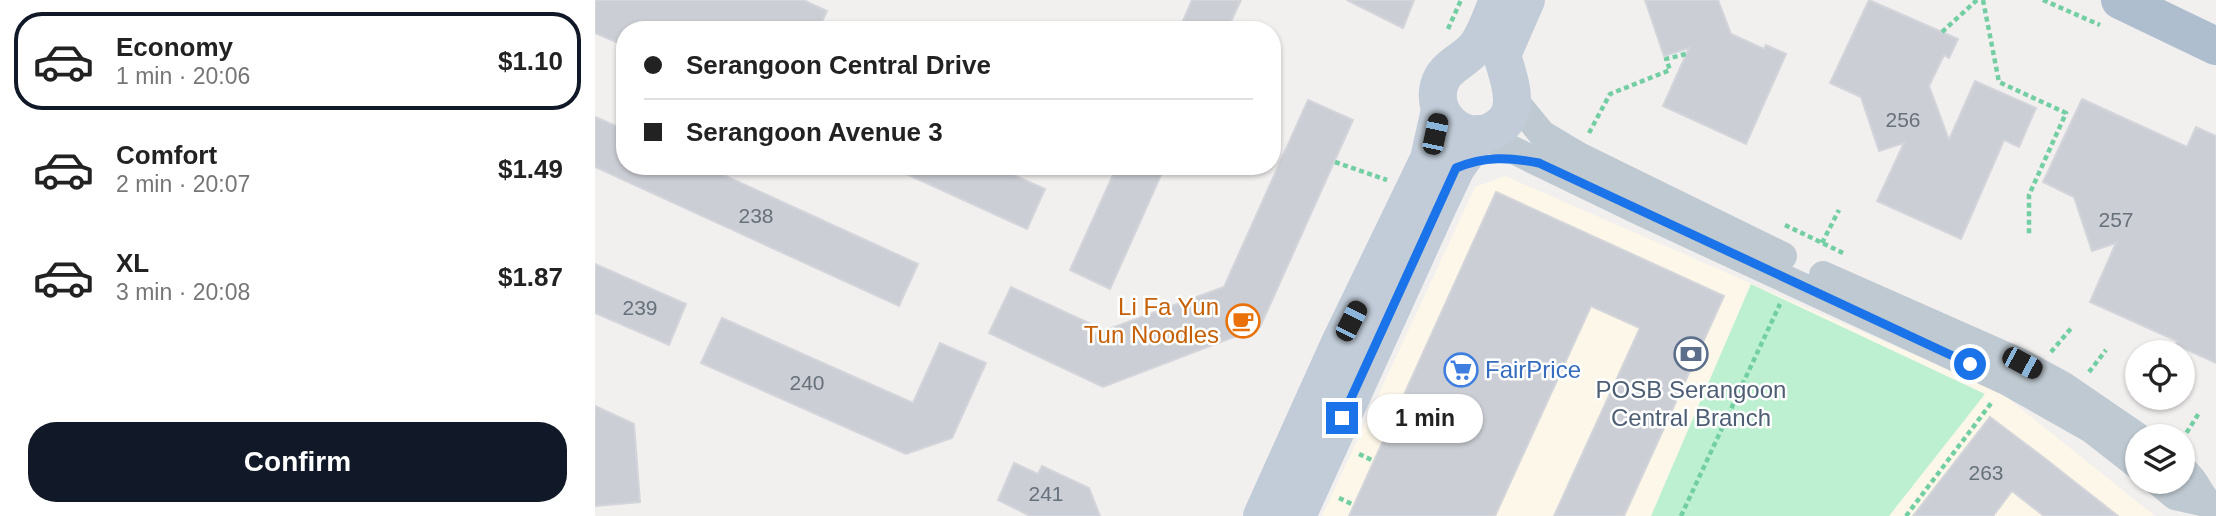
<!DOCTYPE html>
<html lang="en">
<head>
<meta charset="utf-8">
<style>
	body { margin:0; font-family:Helvetica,sans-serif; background:#f2f2f2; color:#222; height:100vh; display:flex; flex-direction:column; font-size:26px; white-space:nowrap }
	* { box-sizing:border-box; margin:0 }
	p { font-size:23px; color:#767676 }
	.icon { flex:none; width:38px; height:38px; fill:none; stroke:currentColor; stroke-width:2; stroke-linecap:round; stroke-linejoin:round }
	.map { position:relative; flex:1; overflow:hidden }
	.details { display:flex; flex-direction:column; background:#fff; width:595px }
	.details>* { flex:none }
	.guide { position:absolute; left:21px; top:21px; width:665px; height:154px; border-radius:28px; box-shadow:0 2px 5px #0004; display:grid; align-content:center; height:154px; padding:0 28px; background:#fff }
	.buttons { position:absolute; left:1530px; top:340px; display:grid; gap:14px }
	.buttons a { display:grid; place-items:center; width:70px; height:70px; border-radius:50%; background:#fff; box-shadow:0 2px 5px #0004; font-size:35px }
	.end { position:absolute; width:32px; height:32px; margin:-16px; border:9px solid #1a73e8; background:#fff; box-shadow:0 0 0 4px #fff }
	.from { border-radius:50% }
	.bubble { position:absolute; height:49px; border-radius:24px; background:#fff; box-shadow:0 2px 5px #0004; font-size:23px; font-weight:700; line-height:49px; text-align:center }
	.car { position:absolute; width:21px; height:42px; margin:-21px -10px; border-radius:9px; box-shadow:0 0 5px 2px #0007; background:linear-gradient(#222 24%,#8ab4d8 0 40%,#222 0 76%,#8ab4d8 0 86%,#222 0) }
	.guide b { display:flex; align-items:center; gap:24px; height:66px; font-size:26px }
	.guide b+b { border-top:2px solid #e0e0e0 }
	.guide i { width:18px; height:18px; background:#222 }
	ul { padding:12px 0 0; list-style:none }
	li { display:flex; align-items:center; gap:21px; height:98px; margin:0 14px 10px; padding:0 14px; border:4px solid transparent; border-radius:28px }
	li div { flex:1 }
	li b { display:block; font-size:26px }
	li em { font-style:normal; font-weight:700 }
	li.active { border-color:#111827 }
	li>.icon { width:63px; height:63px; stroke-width:1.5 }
	.cta { display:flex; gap:14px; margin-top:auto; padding:14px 28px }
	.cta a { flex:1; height:80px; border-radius:28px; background:#111827; color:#fff; font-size:28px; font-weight:700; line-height:80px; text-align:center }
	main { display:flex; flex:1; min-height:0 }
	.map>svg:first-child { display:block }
	.commercial { fill:#fcf7e8 }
	.green { fill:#bcf0d1 }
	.building { fill:#cbced4; stroke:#d3d5db; stroke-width:2 }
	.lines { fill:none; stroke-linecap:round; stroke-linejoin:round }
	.path { stroke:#73cfa3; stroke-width:4.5; stroke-dasharray:5 3.5; stroke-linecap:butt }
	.street { stroke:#bfc9d1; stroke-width:28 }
	.secondary { stroke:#c1ccd8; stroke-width:38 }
	.primary { stroke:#aebecf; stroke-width:38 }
	.route { stroke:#1a73e8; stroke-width:9 }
	.labels { text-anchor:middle; stroke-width:5; stroke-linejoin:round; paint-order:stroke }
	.number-label { font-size:21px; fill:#67717b }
	.food-label { font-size:24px; fill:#c56008; stroke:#fff; text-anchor:end }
	.shop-label { font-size:24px; fill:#366cbe; stroke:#fff; text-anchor:start }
	.service-label { font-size:24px; fill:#4e5e75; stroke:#fff }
</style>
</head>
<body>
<main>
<section class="details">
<ul>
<li class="active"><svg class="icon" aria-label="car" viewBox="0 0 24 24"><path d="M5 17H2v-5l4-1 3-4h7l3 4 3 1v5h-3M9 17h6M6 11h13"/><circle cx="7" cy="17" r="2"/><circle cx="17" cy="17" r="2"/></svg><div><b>Economy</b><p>1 min · 20:06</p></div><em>$1.10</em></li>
<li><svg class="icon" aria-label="car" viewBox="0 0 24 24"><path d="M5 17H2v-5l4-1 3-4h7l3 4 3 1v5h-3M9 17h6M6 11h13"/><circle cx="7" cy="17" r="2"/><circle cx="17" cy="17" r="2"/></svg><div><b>Comfort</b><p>2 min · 20:07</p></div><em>$1.49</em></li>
<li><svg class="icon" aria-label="car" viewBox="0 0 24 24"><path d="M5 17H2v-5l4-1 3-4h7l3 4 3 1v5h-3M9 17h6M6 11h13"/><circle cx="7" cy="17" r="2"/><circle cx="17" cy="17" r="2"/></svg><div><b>XL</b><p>3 min · 20:08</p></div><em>$1.87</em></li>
</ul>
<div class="cta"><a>Confirm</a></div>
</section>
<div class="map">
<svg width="1621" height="516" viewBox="0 0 1621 516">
	<rect width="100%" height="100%" fill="#f2efef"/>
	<path class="commercial" d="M910 176 1405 392 1560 516H727L880 187Z"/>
	<path class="green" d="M1156 284 1390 394 1294 516H1056Z"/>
	<g class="building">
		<path d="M0 0H208L232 11 223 30H30V46L0 33Z"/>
		<path d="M597 0H646L632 30H584Z"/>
		<path d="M752 0H819L808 28Z"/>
		<path d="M1050 0H1123L1136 34 1169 49 1171 45 1191 54 1151 144 1068 106 1094 48 1069 56Z"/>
		<path d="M1274 0 1363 39 1354 58 1349 55 1334 86 1354 140 1380 81 1441 108 1424 147 1409 140 1366 239 1282 201 1309 143 1284 151 1266 97 1235 83Z"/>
		<path d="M1487 99 1592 147 1601 127 1621 136V363L1581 345 1582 341 1495 302 1521 243 1497 251 1479 197 1448 182Z"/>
		<path d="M713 100 758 120 665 327 508 387 394 333 416 287 498 325 492 337 629 287Z"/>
		<path d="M0 117 30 130V166H109L323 264 304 306 0 167Z"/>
		<path d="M294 166H398L450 189 432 229Z"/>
		<path d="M522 166H570L515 289 475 270Z"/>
		<path d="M901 192 1129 296 1029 516H959L1045 328 996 306 900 516H754Z"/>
		<path d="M0 264 91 304 74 345 0 313Z"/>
		<path d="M127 318 318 403 345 343 391 363 357 438 311 454 106 363Z"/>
		<path d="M0 406 39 424 45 502 0 506Z"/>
		<path d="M1395 417 1448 457 1523 516H1449L1417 491 1398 516H1318Z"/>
		<path d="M419 463 443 474 447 466 494 488 505 516H435L403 500Z"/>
	</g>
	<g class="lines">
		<g class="path">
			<path d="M1388 0 1404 82 1471 113 1434 195V234"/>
			<path d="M1448 0 1505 25"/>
			<path d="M853 29 866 0"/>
			<path d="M1347 32 1382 0"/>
			<path d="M994 133 1015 94 1075 70 1071 59 1091 54"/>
			<path d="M740 162 792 180"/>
			<path d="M1190 225 1248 253"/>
			<path d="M1227 243 1244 210"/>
			<path d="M1456 352 1478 326"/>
			<path d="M1494 372 1511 350"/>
			<path d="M1587 440 1604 413"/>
			<path d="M764 454 779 461"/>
			<path d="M744 498 759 505"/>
			<path d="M1086 516 1185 304"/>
			<path d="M1311 516 1397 402"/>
		</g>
		<g class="street">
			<path d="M919 100 947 134 984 156 1188 256"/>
			<path d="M885 134 1048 213 1413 382 1496 429 1542 465"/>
			<path d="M1228 275 1427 363 1469 386 1542 436"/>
			<path d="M1587 469C1602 480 1605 498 1620 510"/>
			<path d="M1562 481 1580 496 1611 503"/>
		</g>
		<g class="secondary">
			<path d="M903 0C897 14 892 31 883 44 872 61 849 65 844 86 836 117 868 144 897 131 930 115 914 81 907 55L931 0"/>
			<path d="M667 516 744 345 834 159 845 110"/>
			<path d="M702 516 843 206 861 168 885 134"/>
		</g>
		<path class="primary" d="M1525 0 1621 46"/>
	</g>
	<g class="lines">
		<path class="route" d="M747 418 861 168C890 156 914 157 944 163L1375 364"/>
	</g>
	<defs>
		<symbol id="cafe-ring" viewBox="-11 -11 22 22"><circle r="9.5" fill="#fff" stroke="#e8710a" stroke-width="1.5"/><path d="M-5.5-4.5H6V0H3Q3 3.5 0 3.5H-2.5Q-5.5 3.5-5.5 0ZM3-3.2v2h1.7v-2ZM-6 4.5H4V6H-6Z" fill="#e8710a"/></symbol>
		<symbol id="bank-ring" viewBox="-11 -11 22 22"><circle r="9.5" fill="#fff" stroke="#5c6f8a" stroke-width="1.5"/><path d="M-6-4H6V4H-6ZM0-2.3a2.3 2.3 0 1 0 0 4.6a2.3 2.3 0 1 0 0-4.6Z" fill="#5c6f8a"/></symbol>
		<symbol id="supermarket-ring" viewBox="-11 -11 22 22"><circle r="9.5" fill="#fff" stroke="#3f7fe0" stroke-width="1.5"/><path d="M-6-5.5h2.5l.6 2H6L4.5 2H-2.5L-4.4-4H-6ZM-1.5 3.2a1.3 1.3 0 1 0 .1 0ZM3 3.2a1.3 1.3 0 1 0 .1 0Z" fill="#3f7fe0"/></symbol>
	</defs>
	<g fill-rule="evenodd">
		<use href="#cafe-ring" x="629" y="302" width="38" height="38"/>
		<use href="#bank-ring" x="1077" y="335" width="38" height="38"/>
		<use href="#supermarket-ring" x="847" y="351" width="38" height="38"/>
	</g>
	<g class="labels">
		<g class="number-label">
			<text x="1308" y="127">256</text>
			<text x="161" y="223">238</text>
			<text x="1521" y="227">257</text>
			<text x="45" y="315">239</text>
			<text x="212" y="390">240</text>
			<text x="1391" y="480">263</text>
			<text x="451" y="501">241</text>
		</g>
		<g class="food-label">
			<text x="624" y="315">Li Fa Yun<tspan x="624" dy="28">Tun Noodles</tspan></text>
		</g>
		<g class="shop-label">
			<text x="890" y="378">FairPrice</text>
		</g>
		<g class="service-label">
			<text x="1096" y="398">POSB Serangoon<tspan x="1096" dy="28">Central Branch</tspan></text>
		</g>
	</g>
</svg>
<div class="buttons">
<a><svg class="icon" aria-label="locate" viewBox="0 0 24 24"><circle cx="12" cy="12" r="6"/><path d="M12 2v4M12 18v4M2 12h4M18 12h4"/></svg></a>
<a><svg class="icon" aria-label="layers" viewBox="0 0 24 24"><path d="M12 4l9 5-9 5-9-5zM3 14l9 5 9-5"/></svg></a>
</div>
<i class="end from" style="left:1375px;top:364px"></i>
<i class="end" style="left:747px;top:418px"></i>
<div class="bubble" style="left:772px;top:394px;width:116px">1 min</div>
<i class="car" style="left:840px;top:134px;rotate:12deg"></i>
<i class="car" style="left:756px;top:321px;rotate:27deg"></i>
<i class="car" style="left:1427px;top:363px;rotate:118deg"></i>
<div class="guide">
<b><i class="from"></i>Serangoon Central Drive</b>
<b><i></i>Serangoon Avenue 3</b>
</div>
</div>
</main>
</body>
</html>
